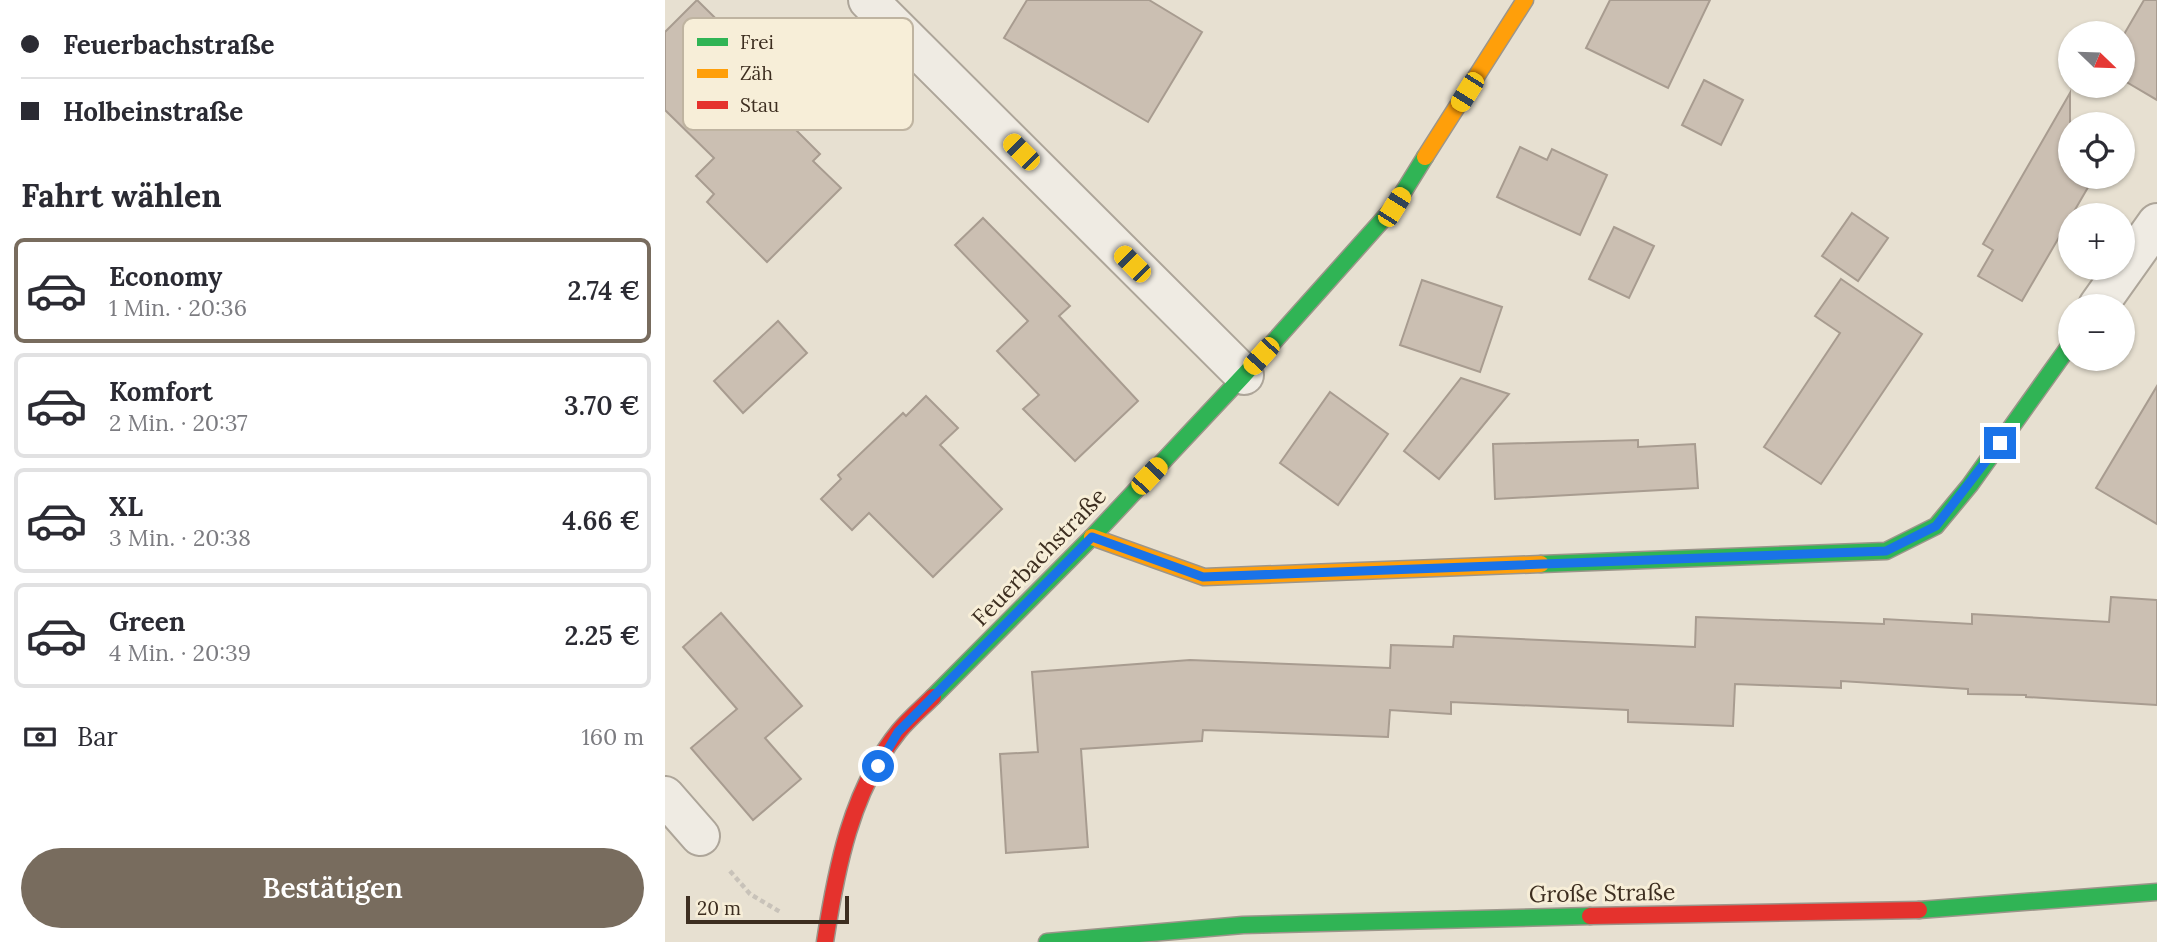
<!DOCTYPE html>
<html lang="de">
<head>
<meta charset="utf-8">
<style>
	body { margin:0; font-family:Lora,serif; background:#f2f2f3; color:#2b2b33; height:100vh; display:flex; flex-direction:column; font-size:26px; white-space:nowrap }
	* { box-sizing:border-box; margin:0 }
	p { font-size:23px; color:#7c7c81 }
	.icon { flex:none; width:38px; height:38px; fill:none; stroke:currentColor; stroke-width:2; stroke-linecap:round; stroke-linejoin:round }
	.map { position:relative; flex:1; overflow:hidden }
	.details { display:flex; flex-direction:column; background:#fff; width:665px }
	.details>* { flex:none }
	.guide { display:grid; align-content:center; height:154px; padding:0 21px; background:#fff }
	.needle { width:46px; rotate:113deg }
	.buttons { position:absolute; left:1393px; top:21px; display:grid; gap:14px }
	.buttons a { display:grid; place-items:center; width:77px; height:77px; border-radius:50%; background:#fff; box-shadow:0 2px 5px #0004; font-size:35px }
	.scale { position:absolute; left:21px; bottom:18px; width:163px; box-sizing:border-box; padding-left:7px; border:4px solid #3d2e20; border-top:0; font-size:19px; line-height:24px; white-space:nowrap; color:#3d2e20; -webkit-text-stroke:5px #f7eed8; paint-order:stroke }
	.end { position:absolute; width:32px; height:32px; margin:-16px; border:9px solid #1a73e8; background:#fff; box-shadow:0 0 0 4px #fff }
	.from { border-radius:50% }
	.car { position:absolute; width:21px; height:42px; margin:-21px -10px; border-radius:9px; box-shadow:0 0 5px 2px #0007; background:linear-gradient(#f5c518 24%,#345 0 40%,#f5c518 0 76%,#345 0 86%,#f5c518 0) }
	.guide b { display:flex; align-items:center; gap:24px; height:66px; font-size:26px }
	.guide b+b { border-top:2px solid #e1e1e2 }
	.guide i { width:18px; height:18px; background:#2b2b33 }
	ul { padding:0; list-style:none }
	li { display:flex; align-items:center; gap:21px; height:105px; margin:0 14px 10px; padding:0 7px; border:4px solid #e1e1e2; border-radius:10px }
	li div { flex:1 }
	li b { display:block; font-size:26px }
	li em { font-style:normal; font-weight:600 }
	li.current { border-color:#786c5e }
	li>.icon { width:63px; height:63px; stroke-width:1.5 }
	h2 { padding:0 21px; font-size:32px; line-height:84px }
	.pay { display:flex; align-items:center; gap:18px; height:77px; padding:0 21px; font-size:26px }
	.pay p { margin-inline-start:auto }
	.action { display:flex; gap:14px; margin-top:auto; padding:14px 21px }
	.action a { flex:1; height:80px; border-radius:42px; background:#786c5e; color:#fff; font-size:28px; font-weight:600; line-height:80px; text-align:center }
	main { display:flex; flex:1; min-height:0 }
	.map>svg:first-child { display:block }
	.building { fill:#cbbfb2; stroke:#a89c90; stroke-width:2 }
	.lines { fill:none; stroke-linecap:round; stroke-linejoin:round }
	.street-casing { stroke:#ada599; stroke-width:42 }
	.fast-casing { stroke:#9c958a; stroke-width:19 }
	.slow-casing { stroke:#9c958a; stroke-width:19 }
	.jam-casing { stroke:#9c958a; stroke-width:19 }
	.path { stroke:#c8c2b9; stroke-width:4.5; stroke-dasharray:5 3.5; stroke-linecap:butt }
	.street { stroke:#efebe3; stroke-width:38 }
	.fast { stroke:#30b455; stroke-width:16 }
	.slow { stroke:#ff9f0a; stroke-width:16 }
	.jam { stroke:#e5322d; stroke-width:16 }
	.route { stroke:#1a73e8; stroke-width:9 }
	.labels { text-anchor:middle; stroke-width:6; stroke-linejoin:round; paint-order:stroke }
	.street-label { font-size:23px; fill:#3d2e20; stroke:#f7eed8 }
	.key { fill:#f7eed8; stroke:#bfb4a1; stroke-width:2 }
	.key-label { font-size:19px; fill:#3d2e20 }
</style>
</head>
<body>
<main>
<section class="details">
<div class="guide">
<b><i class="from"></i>Feuerbachstraße</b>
<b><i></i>Holbeinstraße</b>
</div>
<h2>Fahrt wählen</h2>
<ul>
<li class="current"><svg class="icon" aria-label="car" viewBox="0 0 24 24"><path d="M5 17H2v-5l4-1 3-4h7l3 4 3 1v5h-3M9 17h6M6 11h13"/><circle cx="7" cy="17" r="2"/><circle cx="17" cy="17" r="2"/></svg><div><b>Economy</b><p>1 Min. · 20:36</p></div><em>2.74 €</em></li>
<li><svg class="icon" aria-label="car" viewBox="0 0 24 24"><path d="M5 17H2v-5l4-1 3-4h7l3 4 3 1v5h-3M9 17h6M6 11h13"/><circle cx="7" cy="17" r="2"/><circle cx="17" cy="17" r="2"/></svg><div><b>Komfort</b><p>2 Min. · 20:37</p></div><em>3.70 €</em></li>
<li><svg class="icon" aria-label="car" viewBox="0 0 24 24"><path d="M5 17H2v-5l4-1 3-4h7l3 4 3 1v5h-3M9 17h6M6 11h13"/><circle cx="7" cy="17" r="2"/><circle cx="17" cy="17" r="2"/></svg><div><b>XL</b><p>3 Min. · 20:38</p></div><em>4.66 €</em></li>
<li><svg class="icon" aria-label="car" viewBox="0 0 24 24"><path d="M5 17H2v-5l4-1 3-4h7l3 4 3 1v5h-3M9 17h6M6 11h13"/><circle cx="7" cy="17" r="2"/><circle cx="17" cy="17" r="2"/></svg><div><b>Green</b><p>4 Min. · 20:39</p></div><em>2.25 €</em></li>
</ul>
<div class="pay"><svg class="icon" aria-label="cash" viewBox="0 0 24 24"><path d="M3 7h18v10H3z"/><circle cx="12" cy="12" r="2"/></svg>Bar<p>160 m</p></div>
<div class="action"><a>Bestätigen</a></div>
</section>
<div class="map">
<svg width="1492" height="942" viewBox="0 0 1492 942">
	<rect width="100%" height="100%" fill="#e7e0d1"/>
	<g class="building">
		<path d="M32 0 103 70 96 78 114 96 105 104 155 154 148 161 176 188 102 262 42 202 49 194 31 176 49 158 0 110V32Z"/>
		<path d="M362 0H484L537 32 483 122 339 38Z"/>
		<path d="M945 0H1045L1003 88 921 48Z"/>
		<path d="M1479 0H1492V100L1458 80V36Z"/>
		<path d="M1039 80 1078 100 1056 145 1017 125Z"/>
		<path d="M1405 93V177H1429L1357 301 1313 276 1328 250 1318 244Z"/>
		<path d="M855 147 882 160 887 149 942 175 915 235 832 197Z"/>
		<path d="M1187 213 1223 238 1193 281 1157 256Z"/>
		<path d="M318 218 405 306 394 316 473 401 410 461 358 409 374 395 332 351 363 321 290 245Z"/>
		<path d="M949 227 989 246 964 298 924 279Z"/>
		<path d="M1176 279 1257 334 1156 484 1099 447 1175 333 1150 316Z"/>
		<path d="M757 280 837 307 815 372 735 345Z"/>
		<path d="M113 321 142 353 78 413 49 381Z"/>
		<path d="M796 378 844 394 774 479 739 451Z"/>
		<path d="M1492 386V524L1431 488Z"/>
		<path d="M665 392 723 434 673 505 615 463Z"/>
		<path d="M261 396 293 428 275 445 337 509 268 577 204 513 187 530 156 499 176 479 173 475 238 413 241 416Z"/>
		<path d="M973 440V447L1030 444 1033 488 830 499 828 444Z"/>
		<path d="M1446 597 1492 600V705L1361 697V695L1303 694V689L1176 681V688L1070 684 1068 726 963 722V710L786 702V714L725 710 723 737 538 730 537 741 416 749 423 847 341 853 335 754 373 752 367 672 525 660 725 668 726 645 788 647 789 636 1030 647 1031 617 1219 624V619L1307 624V614L1444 622Z"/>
		<path d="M56 613 137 706 100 738 136 779 88 820 26 748 72 709 18 647Z"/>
	</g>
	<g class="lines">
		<defs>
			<g id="street">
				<path d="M203 0 579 375"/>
				<path d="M1433 306 1492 223"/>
				<path d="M0 796 35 836"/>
			</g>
			<g id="fast">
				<path d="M876 564 1221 551 1271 526 1305 485 1405 345"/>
				<path d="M268 697 427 537 579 375 729 207 760 157"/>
				<path d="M1254 910 1492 892"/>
				<path d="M382 942 578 925 925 916"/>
			</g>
			<g id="slow">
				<path d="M760 157 860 0"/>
				<path d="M427 537 539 577 876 564"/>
			</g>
			<g id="jam">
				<path d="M925 916 1254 910"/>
				<path d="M160 942C171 870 186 790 234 731 244 719 257 708 268 697"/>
			</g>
		</defs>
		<use href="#street" class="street-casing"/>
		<use href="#fast" class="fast-casing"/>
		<use href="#slow" class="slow-casing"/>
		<use href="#jam" class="jam-casing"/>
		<path class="path" d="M65 871 85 894 117 913"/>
		<use href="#street" class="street"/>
		<use href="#fast" class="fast"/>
		<use href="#slow" class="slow"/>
		<use href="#jam" class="jam"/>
	</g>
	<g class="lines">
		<path class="route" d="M213 766 233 732 427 537 538 577 1221 551 1271 526 1335 443"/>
	</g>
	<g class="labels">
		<g class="street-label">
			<text transform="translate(374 557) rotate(-46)" y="8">Feuerbachstraße</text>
			<text transform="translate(937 893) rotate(-1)" y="8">Große Straße</text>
		</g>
	</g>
	<rect x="18" y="18" width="230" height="112" rx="10" class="key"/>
	<rect x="32" y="38" width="31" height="8" fill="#30b455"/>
	<rect x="32" y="69" width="31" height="9" fill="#ff9f0a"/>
	<rect x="32" y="101" width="31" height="8" fill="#e5322d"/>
	<g class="key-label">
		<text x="75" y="49">Frei</text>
		<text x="75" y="80">Zäh</text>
		<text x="75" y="112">Stau</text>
	</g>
</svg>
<div class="buttons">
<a><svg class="needle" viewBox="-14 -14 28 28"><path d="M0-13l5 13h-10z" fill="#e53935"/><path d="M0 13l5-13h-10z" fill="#7c7c81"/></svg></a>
<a><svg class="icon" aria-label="locate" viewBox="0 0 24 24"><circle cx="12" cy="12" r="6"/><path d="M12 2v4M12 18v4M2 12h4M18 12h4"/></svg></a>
<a>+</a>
<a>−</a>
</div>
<div class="scale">20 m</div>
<i class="end from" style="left:213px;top:766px"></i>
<i class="end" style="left:1335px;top:443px"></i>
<i class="car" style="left:802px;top:92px;rotate:212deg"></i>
<i class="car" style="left:356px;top:152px;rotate:315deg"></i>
<i class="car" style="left:729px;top:207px;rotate:32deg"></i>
<i class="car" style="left:467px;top:264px;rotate:315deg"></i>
<i class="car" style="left:596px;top:356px;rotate:222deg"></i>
<i class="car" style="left:484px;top:476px;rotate:43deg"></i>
</div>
</main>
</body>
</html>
